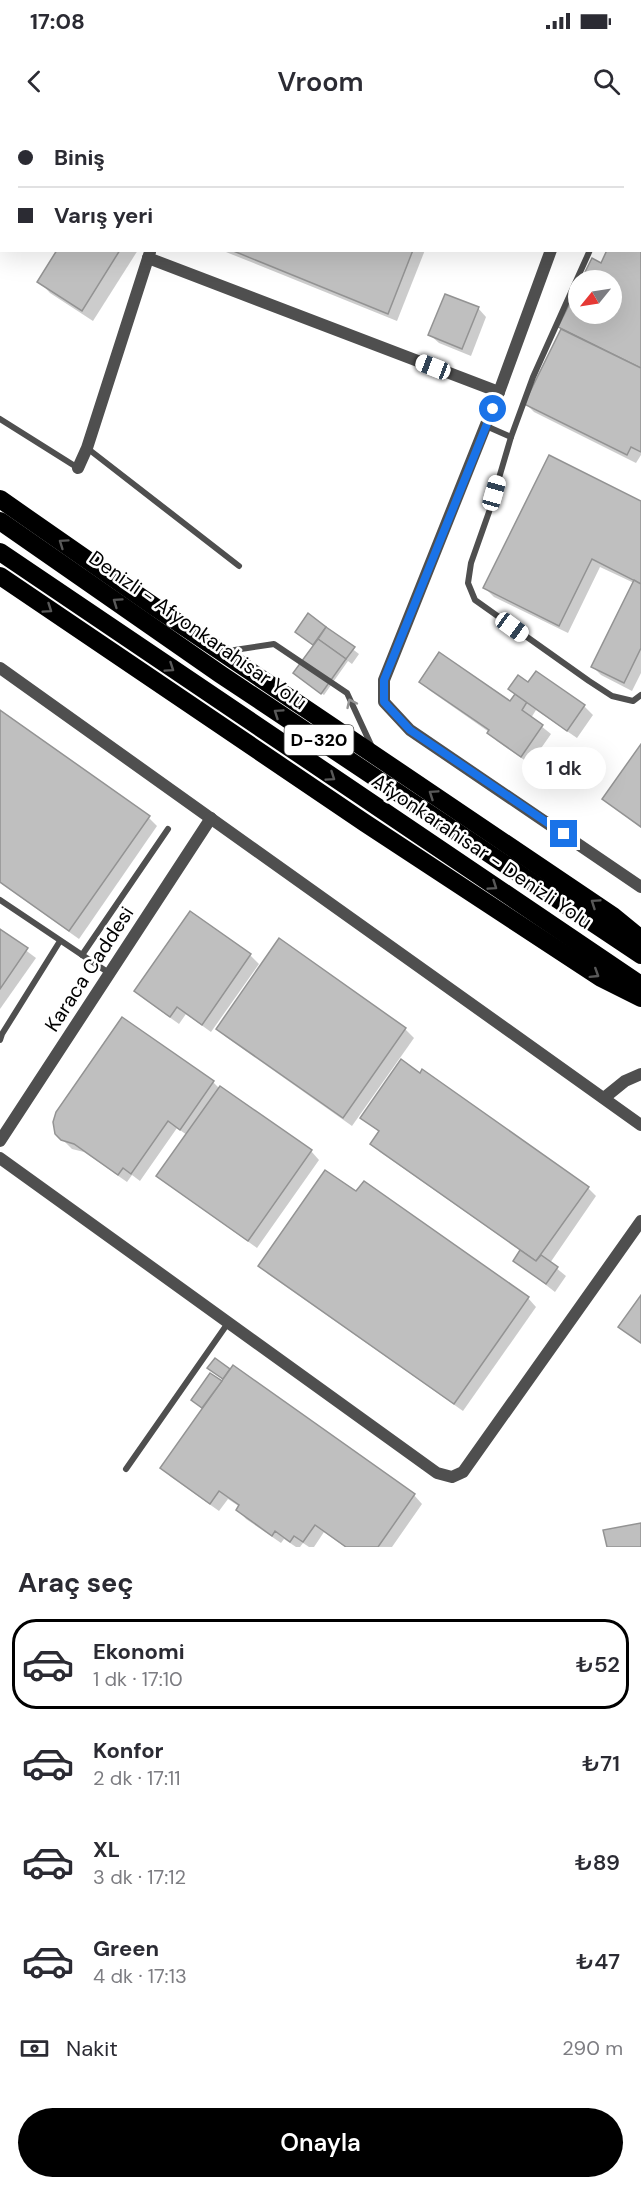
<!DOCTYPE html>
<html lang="tr">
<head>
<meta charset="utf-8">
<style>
	body { margin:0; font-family:"DM Sans",sans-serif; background:#f2f2f3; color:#2b2b33; height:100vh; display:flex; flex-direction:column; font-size:22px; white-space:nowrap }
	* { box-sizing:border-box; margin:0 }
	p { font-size:20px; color:#7c7c81 }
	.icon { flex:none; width:33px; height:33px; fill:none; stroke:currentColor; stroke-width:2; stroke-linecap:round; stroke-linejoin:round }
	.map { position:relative; height:1427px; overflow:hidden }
	.side { display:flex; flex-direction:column; background:#fff; flex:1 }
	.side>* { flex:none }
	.banner { position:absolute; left:0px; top:0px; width:642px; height:132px; box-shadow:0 6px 24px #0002; display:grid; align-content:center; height:132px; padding:0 18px; background:#fff }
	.needle { width:39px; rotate:240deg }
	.controls { position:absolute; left:568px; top:150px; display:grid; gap:12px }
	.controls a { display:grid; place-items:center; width:54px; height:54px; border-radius:50%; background:#fff; box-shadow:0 6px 24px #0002; font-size:30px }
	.end { position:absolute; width:27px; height:27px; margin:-14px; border:8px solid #1a73e8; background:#fff; box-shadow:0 0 0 3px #fff }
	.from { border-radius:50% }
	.bubble { position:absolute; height:42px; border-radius:21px; background:#fff; box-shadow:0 6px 24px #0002; font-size:20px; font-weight:600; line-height:42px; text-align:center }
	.car { position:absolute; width:18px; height:36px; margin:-18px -9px; border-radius:8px; box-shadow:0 0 4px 2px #0007; background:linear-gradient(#fff 24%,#345 0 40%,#fff 0 76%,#345 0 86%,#fff 0) }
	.banner b { display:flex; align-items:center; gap:21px; height:57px; font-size:22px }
	.banner b+b { border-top:2px solid #e1e1e2 }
	.banner i { width:15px; height:15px; background:#2b2b33 }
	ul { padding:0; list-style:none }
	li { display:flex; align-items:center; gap:18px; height:90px; margin:0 12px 9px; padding:0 6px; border:3px solid transparent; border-radius:24px }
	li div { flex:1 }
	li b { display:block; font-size:22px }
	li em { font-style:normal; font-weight:600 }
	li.current { border-color:#000 }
	li>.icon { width:54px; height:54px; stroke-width:1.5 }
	h2 { padding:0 18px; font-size:27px; line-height:72px }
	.pay { display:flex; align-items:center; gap:15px; height:66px; padding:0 18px; font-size:22px }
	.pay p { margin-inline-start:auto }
	.cta { display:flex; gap:12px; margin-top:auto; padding:12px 18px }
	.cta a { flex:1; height:69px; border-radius:36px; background:#000; color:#fff; font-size:24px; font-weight:600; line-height:69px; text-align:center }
	.status { display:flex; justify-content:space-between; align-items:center; height:42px; padding:0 30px; background:#fff; direction:ltr }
	.status svg { height:16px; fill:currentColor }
	header { display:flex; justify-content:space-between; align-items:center; height:78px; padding:0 18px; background:#fff; font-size:27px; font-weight:600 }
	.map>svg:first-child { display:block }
	.shadow { fill:#0003 }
	.building { fill:#bfbfbf; stroke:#939393; stroke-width:1.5 }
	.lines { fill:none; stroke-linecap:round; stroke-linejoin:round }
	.lane { stroke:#4f4f4f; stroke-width:6 }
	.street { stroke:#4f4f4f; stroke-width:12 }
	.highway { stroke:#000; stroke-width:18 }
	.oneway { stroke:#595959 }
	.oneway2 { stroke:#959595 }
	.route { stroke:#1a73e8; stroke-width:8 }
	.labels { text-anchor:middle; stroke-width:5; stroke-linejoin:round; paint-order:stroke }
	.shield { fill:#fff; stroke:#4c4c4c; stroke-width:1.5 }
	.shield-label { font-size:18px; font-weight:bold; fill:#000 }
	.street-label { font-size:20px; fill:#000; stroke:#fff }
</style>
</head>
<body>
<div class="status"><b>17:08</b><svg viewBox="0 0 49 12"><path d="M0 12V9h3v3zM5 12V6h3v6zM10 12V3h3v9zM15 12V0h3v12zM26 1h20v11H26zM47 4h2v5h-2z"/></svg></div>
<header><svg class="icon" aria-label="back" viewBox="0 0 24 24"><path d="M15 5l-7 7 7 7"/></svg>Vroom<svg class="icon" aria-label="search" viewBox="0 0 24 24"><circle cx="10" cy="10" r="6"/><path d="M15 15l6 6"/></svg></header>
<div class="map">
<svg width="641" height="1427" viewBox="0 0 641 1427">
	<rect width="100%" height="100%" fill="#fff"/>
	<g class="shadow">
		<path d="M132 0H185L131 2Z"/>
		<path d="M641 64V335L636 343 534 292 526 284 563 209 560 207 579 169V194H612V160H583L593 140 602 145 640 130Z"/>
		<path d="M59 130H138L93 201 50 173 39 161Z"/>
		<path d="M221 130H425L397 201Z"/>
		<path d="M478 188 486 197 471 236 439 223 430 215Z"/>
		<path d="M641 382V553L632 571 601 555 593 547 634 463 600 447 568 513 494 477 485 468Z"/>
		<path d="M308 495 359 534 352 544 348 541 324 575 297 555 314 526 302 517Z"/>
		<path d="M421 562 510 583 516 575 510 569 529 564 584 586 593 595 577 618 536 590 531 598 551 614 530 644 497 621 489 612 429 570Z"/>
		<path d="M0 592 149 698 157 706 79 819 0 763Z"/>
		<path d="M641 627V708L604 679Z"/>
		<path d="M190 793 250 835 259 844 211 912 186 894 179 904 144 879 136 871Z"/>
		<path d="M0 811 36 838 0 889Z"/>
		<path d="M279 820 405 909 414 918 352 1006 226 917 217 908Z"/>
		<path d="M213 962 220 969 311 1031 319 1040 257 1128 167 1064 158 1056 187 1015 177 1008 140 1061 132 1055 127 1062 84 1032 72 1029 63 1020Z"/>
		<path d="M362 997 588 1068 596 1076 550 1143 566 1156 555 1172 515 1141 521 1131 380 1032 372 1024 380 1013Z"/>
		<path d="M356 1073 528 1178 536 1187 463 1291 268 1154 260 1145Z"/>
		<path d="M215 1240 414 1375 422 1384 392 1427H345L324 1412 314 1427H309L303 1423 300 1427H296L284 1419 281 1423 246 1399 238 1390 240 1387 228 1379 219 1391 171 1357 162 1348 203 1290 193 1280 224 1261 209 1248Z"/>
	</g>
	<g class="building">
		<path d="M130 0H174L130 2Z"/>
		<path d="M225 0H321L325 2H224Z"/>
		<path d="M641 61V248L558 207 579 165V194H612V160H581L592 138 601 143 607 130H640Z"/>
		<path d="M57 130H120L82 191 37 162Z"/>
		<path d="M231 130H413L388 194Z"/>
		<path d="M445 174 479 187 462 229 428 215Z"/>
		<path d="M561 209 641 248V332L631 327 627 335 524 284Z"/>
		<path d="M549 335 641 381V464L592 439 559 506 483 468Z"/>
		<path d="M634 460 641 464V528L624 563 591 547Z"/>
		<path d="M308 493 326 507 313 525 295 512Z"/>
		<path d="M326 507 355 527 346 539 318 519Z"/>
		<path d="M318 519 346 539 321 574 293 553Z"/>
		<path d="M439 532 510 581 515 574 527 582 522 590 543 605 521 637 487 613 489 610 419 562Z"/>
		<path d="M536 551 585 585 567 611 508 569 518 555 528 562Z"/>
		<path d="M0 590 150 696 69 811 0 762Z"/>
		<path d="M641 624V707L602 679Z"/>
		<path d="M190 791 251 834 202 905 177 887 170 897 134 871Z"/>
		<path d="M0 809 28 828 0 869Z"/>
		<path d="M279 818 406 908 343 998 216 909Z"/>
		<path d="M122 897 214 961 180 1010 168 1001 131 1054 123 1048 118 1055 74 1024 61 1020 55 1014 53 1002 56 992Z"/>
		<path d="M401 939 420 953 422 949 589 1067 536 1141 370 1024 379 1011 360 998Z"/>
		<path d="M220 966 312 1030 248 1121 156 1056Z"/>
		<path d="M325 1050 356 1071 364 1061 529 1177 454 1284 258 1146Z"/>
		<path d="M520 1130 536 1141 541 1135 558 1147 546 1164 513 1141Z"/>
		<path d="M641 1175V1223L618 1207Z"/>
		<path d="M215 1238 230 1249 223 1259 207 1248Z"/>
		<path d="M233 1245 415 1374 378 1427H346L315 1405 303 1422 294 1416 290 1422 275 1411 272 1416 236 1390 239 1385 219 1371 210 1384 160 1348Z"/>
		<path d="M210 1253 222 1261 202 1288 191 1280Z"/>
		<path d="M641 1403V1427H607L603 1410Z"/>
	</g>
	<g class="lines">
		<g class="lane">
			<path d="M41 0 43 2"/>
			<path d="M0 25 2 26"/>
			<path d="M640 52H641"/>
			<path d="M590 130 533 257 511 317 489 392 471 443 468 463 475 480 589 561 612 576 633 581 641 575"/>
			<path d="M0 299 78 348"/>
			<path d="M486 306 511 317"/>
			<path d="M87 328 239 446"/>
			<path d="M228 531 274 524 347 573 372 627"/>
			<path d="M0 780 109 853"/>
			<path d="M82 835 168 709"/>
			<path d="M0 920 2 914 60 821"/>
			<path d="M126 1349 228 1203"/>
		</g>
		<g class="street">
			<path d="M608 0 612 2"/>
			<path d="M197 2V0"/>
			<path d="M598 2V0"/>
			<path d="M640 13H641"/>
			<path d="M551 130 499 272 384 560V582L410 610 641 767"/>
			<path d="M148 138 499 272"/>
			<path d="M78 348 87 328 150 132"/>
			<path d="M0 548 641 1005"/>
			<path d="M604 978 625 961 641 954"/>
			<path d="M0 1021 211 698"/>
			<path d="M0 1038 437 1353 452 1357 463 1352 641 1101"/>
		</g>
		<g class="highway">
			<path d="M0 379 155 487 613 796 641 819"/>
			<path d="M0 401 220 554 641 835"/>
			<path d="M0 432 641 865"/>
			<path d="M0 456 365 703 601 858 641 878"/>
		</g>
	</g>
	<defs><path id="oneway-chevron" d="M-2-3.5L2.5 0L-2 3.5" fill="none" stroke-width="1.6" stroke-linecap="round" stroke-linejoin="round" transform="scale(1.5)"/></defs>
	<g class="oneway">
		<use href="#oneway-chevron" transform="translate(63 423) rotate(-145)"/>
		<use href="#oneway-chevron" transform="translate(117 482) rotate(-145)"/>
		<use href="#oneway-chevron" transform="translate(48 489) rotate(34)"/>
		<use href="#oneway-chevron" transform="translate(170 548) rotate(34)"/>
		<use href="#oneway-chevron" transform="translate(278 593) rotate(-146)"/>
		<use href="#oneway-chevron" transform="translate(331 657) rotate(34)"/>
		<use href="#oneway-chevron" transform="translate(433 674) rotate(-146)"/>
		<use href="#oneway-chevron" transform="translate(493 766) rotate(34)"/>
		<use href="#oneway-chevron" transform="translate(595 783) rotate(-146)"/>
		<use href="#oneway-chevron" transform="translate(595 854) rotate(32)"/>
	</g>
	<use class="oneway2" href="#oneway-chevron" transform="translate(351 583) rotate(-115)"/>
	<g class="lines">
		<path class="route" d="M493 289 384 560V582L410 610 564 714"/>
	</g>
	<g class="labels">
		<rect class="shield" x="284.5" y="605" width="69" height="30" rx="4.5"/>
		<g class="shield-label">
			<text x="319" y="626">D-320</text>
		</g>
		<g class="street-label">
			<text transform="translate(198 510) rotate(35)" y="7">Denizli - Afyonkarahisar Yolu</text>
			<text transform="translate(482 731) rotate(34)" y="7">Afyonkarahisar - Denizli Yolu</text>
			<text transform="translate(89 849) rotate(-57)" y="7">Karaca Caddesi</text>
		</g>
	</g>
</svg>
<div class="controls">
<a><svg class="needle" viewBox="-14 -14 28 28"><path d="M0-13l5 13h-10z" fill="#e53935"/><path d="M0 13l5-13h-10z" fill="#7c7c81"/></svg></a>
</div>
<i class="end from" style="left:493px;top:289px"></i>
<i class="end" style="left:564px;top:714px"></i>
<div class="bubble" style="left:522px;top:627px;width:84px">1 dk</div>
<i class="car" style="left:433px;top:247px;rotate:291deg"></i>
<i class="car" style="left:494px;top:373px;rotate:16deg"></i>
<i class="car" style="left:512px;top:507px;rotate:126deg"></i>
<div class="banner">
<b><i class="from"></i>Biniş</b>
<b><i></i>Varış yeri</b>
</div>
</div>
<section class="side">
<h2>Araç seç</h2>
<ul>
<li class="current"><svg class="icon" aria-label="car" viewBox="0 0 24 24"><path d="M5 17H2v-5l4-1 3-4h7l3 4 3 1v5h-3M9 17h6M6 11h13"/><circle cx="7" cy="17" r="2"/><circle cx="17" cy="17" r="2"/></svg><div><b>Ekonomi</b><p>1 dk · 17:10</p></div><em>₺52</em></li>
<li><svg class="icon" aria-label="car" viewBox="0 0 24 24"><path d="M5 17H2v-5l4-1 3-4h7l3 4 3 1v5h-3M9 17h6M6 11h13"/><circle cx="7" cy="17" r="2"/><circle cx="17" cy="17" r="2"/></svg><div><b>Konfor</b><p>2 dk · 17:11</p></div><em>₺71</em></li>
<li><svg class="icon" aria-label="car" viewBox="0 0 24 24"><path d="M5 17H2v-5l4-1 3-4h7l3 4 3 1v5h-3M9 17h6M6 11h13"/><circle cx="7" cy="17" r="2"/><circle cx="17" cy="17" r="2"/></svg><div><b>XL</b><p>3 dk · 17:12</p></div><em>₺89</em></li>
<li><svg class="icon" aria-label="car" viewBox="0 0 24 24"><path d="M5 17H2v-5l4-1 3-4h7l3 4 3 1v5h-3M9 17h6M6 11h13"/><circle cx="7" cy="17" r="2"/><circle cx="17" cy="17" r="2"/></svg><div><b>Green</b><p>4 dk · 17:13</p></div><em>₺47</em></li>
</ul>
<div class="pay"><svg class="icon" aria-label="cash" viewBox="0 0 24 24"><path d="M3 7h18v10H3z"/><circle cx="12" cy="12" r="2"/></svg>Nakit<p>290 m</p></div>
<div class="cta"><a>Onayla</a></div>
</section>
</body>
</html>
